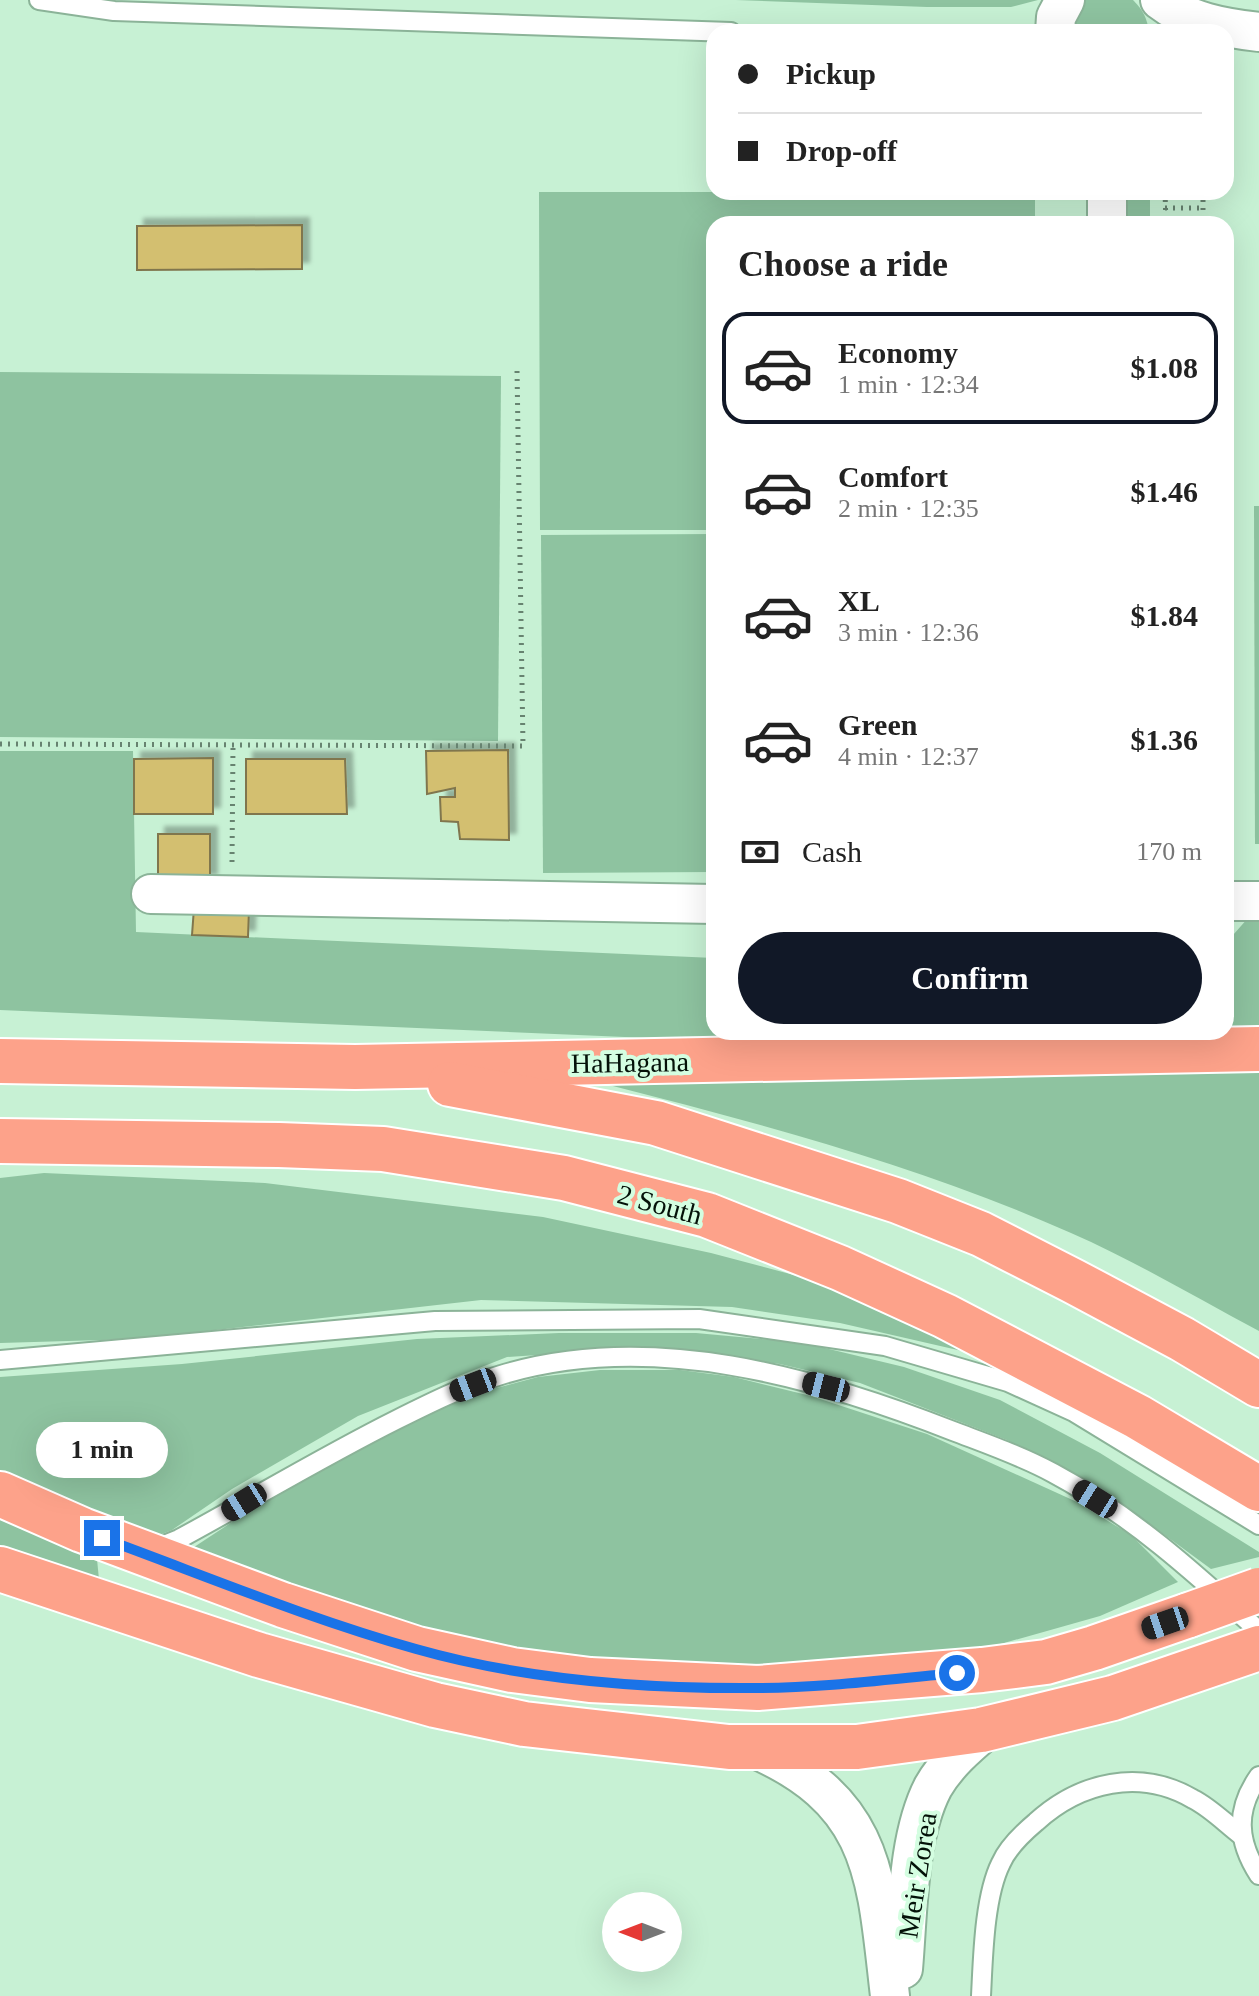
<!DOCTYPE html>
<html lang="en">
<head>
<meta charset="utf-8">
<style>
	body { margin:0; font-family:"Times New Roman",serif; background:#f2f2f2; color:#222; height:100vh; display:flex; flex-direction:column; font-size:30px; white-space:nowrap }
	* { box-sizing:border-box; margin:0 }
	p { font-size:26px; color:#767676 }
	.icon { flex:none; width:44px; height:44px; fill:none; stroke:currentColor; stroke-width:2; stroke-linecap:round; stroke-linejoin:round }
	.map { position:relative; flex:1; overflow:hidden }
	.side { position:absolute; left:706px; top:216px; width:528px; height:824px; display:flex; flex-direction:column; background:#fff; border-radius:24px; box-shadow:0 8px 32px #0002 }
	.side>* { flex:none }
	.top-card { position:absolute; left:706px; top:24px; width:528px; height:176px; border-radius:24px; box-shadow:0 8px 32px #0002; display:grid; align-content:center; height:176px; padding:0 32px; background:#fff }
	.needle { width:52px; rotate:270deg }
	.tools { position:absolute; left:602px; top:1892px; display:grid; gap:16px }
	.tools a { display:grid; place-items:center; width:80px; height:80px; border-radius:50%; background:#fff; box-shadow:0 8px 32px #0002; font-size:40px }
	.end { position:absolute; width:36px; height:36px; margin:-18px; border:10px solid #1a73e8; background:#fff; box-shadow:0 0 0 4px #fff }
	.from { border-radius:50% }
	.bubble { position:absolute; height:56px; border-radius:28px; background:#fff; box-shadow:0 8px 32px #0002; font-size:26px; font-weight:600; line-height:56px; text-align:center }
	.car { position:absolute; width:24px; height:48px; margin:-24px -12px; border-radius:10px; box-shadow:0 0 6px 2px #0007; background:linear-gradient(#222 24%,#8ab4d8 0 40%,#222 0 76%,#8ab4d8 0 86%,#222 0) }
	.top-card b { display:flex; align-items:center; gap:28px; height:76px; font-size:30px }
	.top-card b+b { border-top:2px solid #e0e0e0 }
	.top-card i { width:20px; height:20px; background:#222 }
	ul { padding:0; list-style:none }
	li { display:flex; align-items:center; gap:24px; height:112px; margin:0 16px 12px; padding:0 16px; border:4px solid transparent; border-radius:24px }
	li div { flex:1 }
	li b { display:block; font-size:30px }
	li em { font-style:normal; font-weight:600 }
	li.active { border-color:#111827 }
	li>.icon { width:72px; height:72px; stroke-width:1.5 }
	h2 { padding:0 32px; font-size:36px; line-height:96px }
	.pay { display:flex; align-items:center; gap:20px; height:88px; padding:0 32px; font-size:30px }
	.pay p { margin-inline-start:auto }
	.cta { display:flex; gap:16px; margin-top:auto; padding:16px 32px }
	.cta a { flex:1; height:92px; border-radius:48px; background:#111827; color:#fff; font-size:32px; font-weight:600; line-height:92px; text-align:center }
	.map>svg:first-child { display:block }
	.green { fill:#8ec3a0 }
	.building { fill:#d3bf6f; stroke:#80764e; stroke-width:2; filter:url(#shadow) }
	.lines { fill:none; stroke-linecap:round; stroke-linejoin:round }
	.lane-casing { stroke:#8bb398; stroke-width:22 }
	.street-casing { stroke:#8bb398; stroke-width:42 }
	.highway-casing { stroke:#fff; stroke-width:48 }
	.path { stroke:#678370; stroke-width:5; stroke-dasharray:2 6; stroke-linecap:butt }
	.lane { stroke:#fff; stroke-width:18 }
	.street { stroke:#fff; stroke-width:38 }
	.highway { stroke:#fda28a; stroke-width:44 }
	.highway-bridge-casing { stroke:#fff; stroke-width:48; stroke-linecap:butt }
	.highway-bridge { stroke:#fda28a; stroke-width:44 }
	.route { stroke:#1a73e8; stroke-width:10 }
	.labels { text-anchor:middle; stroke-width:8; stroke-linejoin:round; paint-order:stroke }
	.street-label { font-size:28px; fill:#041209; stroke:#d4fee1 }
</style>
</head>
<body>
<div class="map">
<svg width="1259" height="1996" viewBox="0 0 1259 1996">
	<defs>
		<filter id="shadow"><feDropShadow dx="7" dy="-7" stdDeviation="2" flood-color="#0004"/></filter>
	</defs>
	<rect width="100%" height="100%" fill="#c7f1d4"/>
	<g class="green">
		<path d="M736 0H1038L1011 7H927Z"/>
		<path d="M1086 0H1133C1143 10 1147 18 1149 32H1070L1081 3Z"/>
		<path d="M539 192H1035V224H714V530H540Z"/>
		<path d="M1128 192H1150V224H1126Z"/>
		<path d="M0 372 501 376 498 741 0 737Z"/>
		<path d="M1254 506H1259V844H1255Z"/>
		<path d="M714 534V872L543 873 541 535Z"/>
		<path d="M0 751H133L136 932 714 958V1032H1226V943L1256 909H1259V1033L718 1041 0 1010Z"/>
		<path d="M1259 1072V1331C1197 1298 1135 1261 1071 1233 923 1167 766 1125 609 1085Z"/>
		<path d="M44 1173 265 1183 543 1217 711 1253 809 1279 1010 1362 840 1323 732 1307 481 1300 136 1339 0 1343V1178Z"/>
		<path d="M559 1333H696L804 1343 904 1367 1000 1400 1100 1453 1259 1552V1557L1211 1569 1113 1497 1007 1440 860 1383 780 1364 657 1347 507 1357 358 1416 232 1489 172 1530 146 1540 0 1478V1377L182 1364 417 1339Z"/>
		<path d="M600 1370H680L734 1377 811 1396 927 1434 1077 1502 1131 1535 1178 1582 1100 1616 990 1647 884 1667 737 1678 507 1654 185 1553 299 1478 435 1411 489 1390 538 1377Z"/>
		<path d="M0 1512 97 1559 100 1590 0 1549Z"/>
	</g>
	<g class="building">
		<path d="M302 225V269L137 270V226Z"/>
		<path d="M508 750 509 840 460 839 458 822 441 821 440 797H455V788L427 794 426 751Z"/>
		<path d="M213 758V814H134V759Z"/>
		<path d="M246 759H345L347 814H246Z"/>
		<rect x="158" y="834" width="52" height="47"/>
		<path d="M194 908 249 909 248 937 192 935Z"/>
	</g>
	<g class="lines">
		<defs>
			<g id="lane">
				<path d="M39 0 114 11 731 32"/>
				<path d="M0 1360 435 1321 699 1319 885 1346 1008 1382 1074 1412 1259 1525"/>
				<path d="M154 1549 179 1539C251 1500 322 1457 396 1420 430 1403 464 1386 501 1375 650 1330 813 1376 953 1431 987 1444 1022 1456 1053 1473 1130 1514 1195 1573 1259 1631"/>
				<path d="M1259 1776C1235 1810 1237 1841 1259 1875"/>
				<path d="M981 1996C983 1958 984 1897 1001 1863 1008 1847 1023 1833 1036 1822 1080 1782 1140 1768 1193 1799 1211 1808 1226 1824 1242 1836"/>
			</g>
			<g id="street">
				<path d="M1160 0C1188 22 1224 28 1259 32"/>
				<path d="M1055 32 1056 17 1065 0"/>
				<path d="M1107 224V192"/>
				<path d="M151 894 714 904"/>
				<path d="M1226 901H1259"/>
				<path d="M753 1748C877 1802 876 1877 890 1996"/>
				<path d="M903 1969C908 1913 907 1837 933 1787 946 1764 967 1746 987 1729"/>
			</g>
			<g id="highway">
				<path d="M0 1061 355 1067 1259 1049"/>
				<path d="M450 1084 656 1123 898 1201 981 1234 1073 1281 1182 1339 1259 1385"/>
				<path d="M0 1141 279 1145 383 1149 564 1178 707 1215 840 1268 945 1316 1138 1417 1259 1489"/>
				<path d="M0 1494 82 1530 283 1605 417 1649 512 1670 590 1680 758 1688 982 1670 1046 1662 1094 1648 1189 1615"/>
				<path d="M0 1569 259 1655 435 1705 524 1724 729 1747H857L981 1730 1113 1698 1259 1648"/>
			</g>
		</defs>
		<use href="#lane" class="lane-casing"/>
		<use href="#street" class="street-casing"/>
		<use href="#highway" class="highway-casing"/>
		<g class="path">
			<path d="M1165 192 1166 224"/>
			<path d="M1203 192V224"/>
			<path d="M1165 208H1203"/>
			<path d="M0 744 523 746 517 370"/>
			<path d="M232 862 233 745"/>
		</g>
		<use href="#lane" class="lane"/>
		<use href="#street" class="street"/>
		<use href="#highway" class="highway"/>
		<defs>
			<path id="highway-bridge" d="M1189 1615 1259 1590"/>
		</defs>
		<use href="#highway-bridge" class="highway-bridge-casing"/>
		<use href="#highway-bridge" class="highway-bridge"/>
	</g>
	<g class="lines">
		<path class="route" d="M102 1538C206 1576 309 1619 416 1649 525 1680 644 1689 758 1688 824 1688 891 1679 957 1673"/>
	</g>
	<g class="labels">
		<g class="street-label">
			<text transform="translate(630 1062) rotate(-1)" y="10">HaHagana</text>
			<text transform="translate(660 1204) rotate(15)" y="10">2 South</text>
			<text transform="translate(917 1875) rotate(-81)" y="10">Meir Zorea</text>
		</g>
	</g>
</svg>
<div class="tools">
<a><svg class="needle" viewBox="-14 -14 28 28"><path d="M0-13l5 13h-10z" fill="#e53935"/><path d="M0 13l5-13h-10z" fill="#767676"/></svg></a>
</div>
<i class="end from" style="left:957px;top:1673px"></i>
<i class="end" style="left:102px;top:1538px"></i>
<div class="bubble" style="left:36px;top:1422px;width:132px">1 min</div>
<i class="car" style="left:473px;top:1385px;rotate:249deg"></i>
<i class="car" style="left:826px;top:1387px;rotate:284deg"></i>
<i class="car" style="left:1095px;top:1499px;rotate:302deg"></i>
<i class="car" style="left:244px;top:1502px;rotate:238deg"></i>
<i class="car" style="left:1165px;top:1623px;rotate:251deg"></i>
<div class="top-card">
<b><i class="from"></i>Pickup</b>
<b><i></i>Drop-off</b>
</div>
<section class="side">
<h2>Choose a ride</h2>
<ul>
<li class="active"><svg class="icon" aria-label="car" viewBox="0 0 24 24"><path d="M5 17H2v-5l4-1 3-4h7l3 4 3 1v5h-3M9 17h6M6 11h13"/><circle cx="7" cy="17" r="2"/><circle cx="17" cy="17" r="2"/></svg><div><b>Economy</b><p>1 min · 12:34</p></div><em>$1.08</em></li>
<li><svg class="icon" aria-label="car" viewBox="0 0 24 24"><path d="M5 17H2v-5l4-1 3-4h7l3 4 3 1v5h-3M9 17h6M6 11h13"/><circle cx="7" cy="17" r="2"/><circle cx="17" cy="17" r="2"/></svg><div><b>Comfort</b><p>2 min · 12:35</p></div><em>$1.46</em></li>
<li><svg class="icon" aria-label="car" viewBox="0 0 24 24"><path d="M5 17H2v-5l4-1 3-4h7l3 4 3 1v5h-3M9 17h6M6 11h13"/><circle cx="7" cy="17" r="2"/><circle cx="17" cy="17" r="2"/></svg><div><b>XL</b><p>3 min · 12:36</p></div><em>$1.84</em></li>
<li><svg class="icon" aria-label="car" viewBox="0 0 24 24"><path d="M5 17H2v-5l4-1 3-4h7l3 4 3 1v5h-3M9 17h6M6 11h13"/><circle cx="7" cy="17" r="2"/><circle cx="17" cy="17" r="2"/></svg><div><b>Green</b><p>4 min · 12:37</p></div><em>$1.36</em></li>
</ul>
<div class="pay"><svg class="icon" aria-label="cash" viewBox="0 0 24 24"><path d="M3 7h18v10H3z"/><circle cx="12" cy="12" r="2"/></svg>Cash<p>170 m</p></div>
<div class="cta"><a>Confirm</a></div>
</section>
</div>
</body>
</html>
